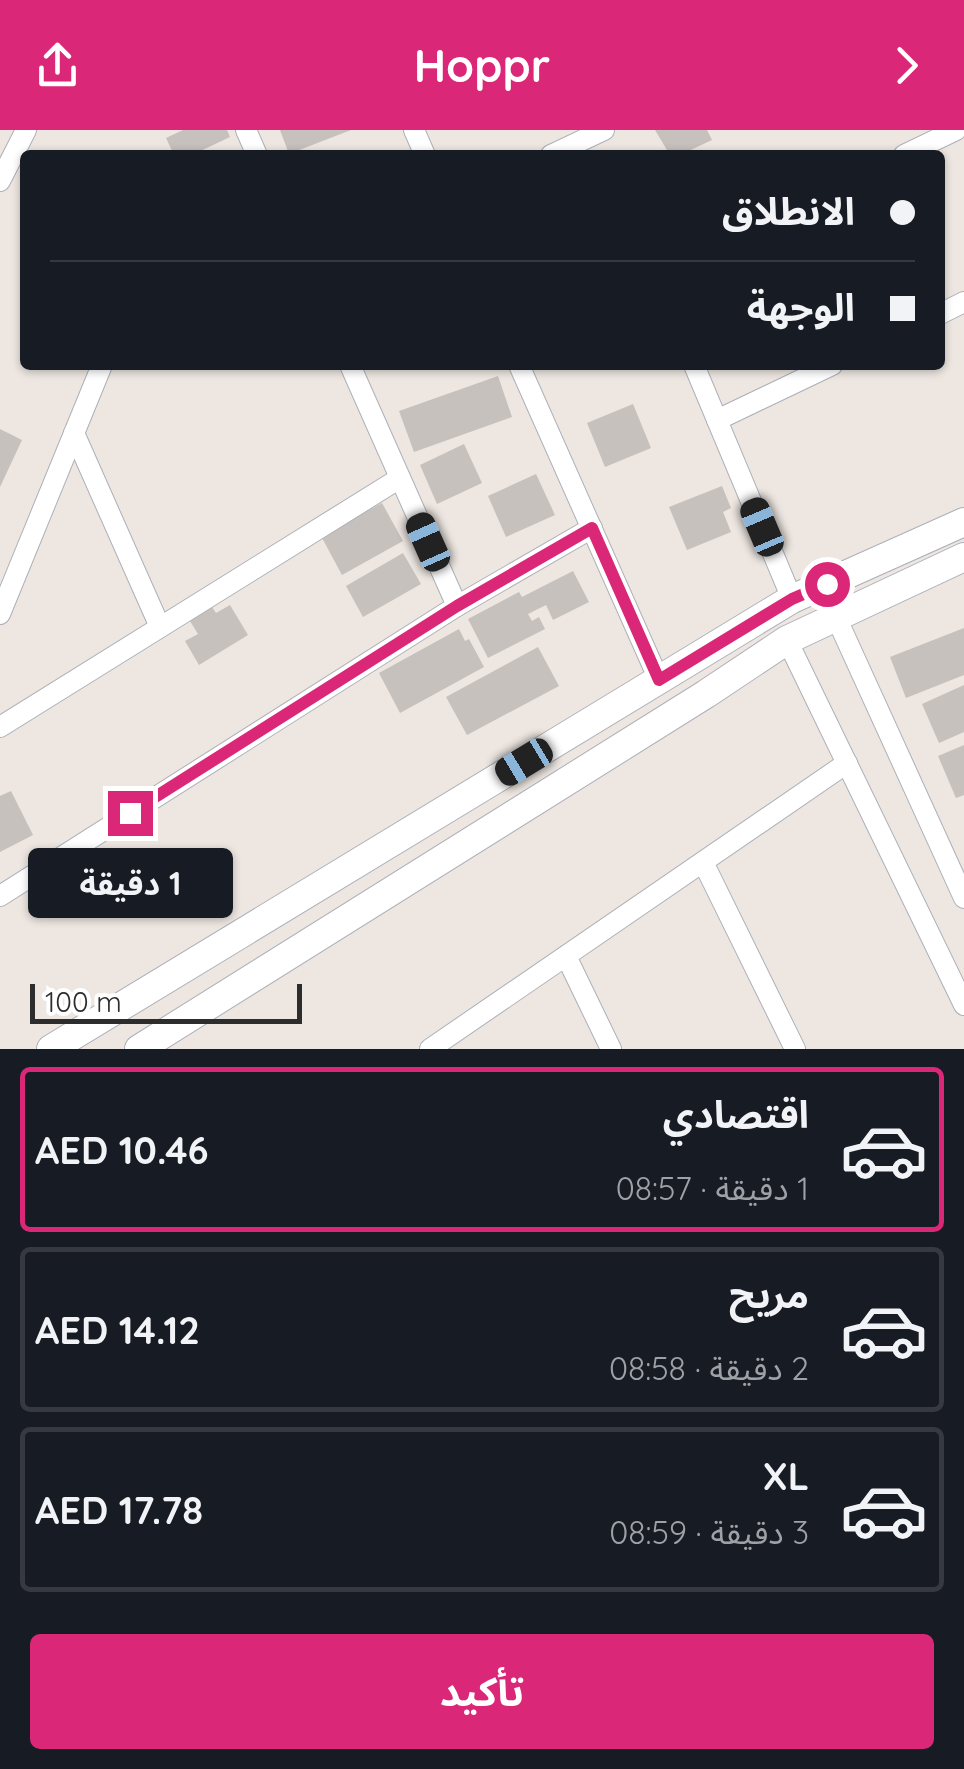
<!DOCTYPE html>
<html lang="ar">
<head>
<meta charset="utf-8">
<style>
	body { margin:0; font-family:Quicksand,"Noto Sans Arabic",sans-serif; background:#20242c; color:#f1f3f6; direction:rtl; height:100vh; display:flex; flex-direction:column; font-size:38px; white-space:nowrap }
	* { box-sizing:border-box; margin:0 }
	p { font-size:32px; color:#9ea1a6 }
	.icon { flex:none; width:55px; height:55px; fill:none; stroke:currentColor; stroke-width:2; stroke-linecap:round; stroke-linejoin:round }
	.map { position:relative; height:919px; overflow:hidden; direction:ltr }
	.panel { display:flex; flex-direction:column; background:#171b24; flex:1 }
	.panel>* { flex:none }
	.hud { position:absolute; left:20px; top:20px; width:925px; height:220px; border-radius:10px; box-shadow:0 2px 8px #0004; direction:rtl; display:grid; align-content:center; height:220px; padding:0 30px; background:#171b24 }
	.scale { position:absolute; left:30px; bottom:25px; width:272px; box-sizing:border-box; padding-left:10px; border:5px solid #2d2d2d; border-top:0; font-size:28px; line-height:35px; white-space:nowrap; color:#2d2d2d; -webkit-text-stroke:8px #fff; paint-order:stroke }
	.end { position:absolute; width:45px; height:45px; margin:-22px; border:12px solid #db2777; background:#fff; box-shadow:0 0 0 5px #fff }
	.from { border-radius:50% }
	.bubble { position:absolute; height:70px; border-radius:10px; background:#171b24; box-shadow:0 2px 8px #0004; font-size:32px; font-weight:700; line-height:70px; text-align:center; direction:rtl }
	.car { position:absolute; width:30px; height:60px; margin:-30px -15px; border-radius:12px; box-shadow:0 0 8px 2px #0007; background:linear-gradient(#222 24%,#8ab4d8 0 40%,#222 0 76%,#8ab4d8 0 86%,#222 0) }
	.hud b { display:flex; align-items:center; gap:35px; height:95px; font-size:38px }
	.hud b+b { border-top:2px solid #363941 }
	.hud i { width:25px; height:25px; background:#f1f3f6 }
	ul { padding:18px 0 0; list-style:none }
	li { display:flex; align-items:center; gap:30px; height:165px; margin:0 20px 15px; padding:0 10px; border:5px solid #363941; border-radius:10px }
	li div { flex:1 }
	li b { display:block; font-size:38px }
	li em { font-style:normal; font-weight:700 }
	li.on { border-color:#db2777 }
	li>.icon { width:90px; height:90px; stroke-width:1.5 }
	.cta { display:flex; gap:20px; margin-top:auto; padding:20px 30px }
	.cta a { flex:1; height:115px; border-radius:10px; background:#db2777; color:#fff; font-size:40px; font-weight:700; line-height:115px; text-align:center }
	header { display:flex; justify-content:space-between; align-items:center; height:130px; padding:0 30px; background:#db2777; color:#fff; font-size:45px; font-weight:700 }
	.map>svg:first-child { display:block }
	.building { fill:#c6c1bc }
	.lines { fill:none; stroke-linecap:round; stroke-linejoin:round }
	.street-casing { stroke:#adb0b8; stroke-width:22 }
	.secondary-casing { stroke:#adb0b8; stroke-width:30 }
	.street { stroke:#fff; stroke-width:20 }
	.secondary { stroke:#fff; stroke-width:28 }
	.route { stroke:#db2777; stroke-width:12 }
</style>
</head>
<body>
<header><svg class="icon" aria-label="forward" viewBox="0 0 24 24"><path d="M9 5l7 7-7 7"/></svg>Hoppr<svg class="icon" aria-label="share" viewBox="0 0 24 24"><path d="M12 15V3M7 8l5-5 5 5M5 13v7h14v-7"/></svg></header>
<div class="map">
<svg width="964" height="919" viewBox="0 0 964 919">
	<rect width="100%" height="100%" fill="#ede6e1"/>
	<g class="building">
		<path d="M183 0H227L230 7 192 25H174L166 8Z"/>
		<path d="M280 0H351L289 24Z"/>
		<path d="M655 0H707L712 10 680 25H670Z"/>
		<path d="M498 246 512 287 414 322 399 281Z"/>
		<path d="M633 274 651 318 605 337 587 293Z"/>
		<path d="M0 299 22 310 0 357Z"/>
		<path d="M464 314 482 353 437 374 420 335Z"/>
		<path d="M536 344 555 385 506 407 488 366Z"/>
		<path d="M722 356 731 378 723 382 731 402 687 420 669 377Z"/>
		<path d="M382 373 403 411 342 445 321 406Z"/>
		<path d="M403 423 421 454 363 487 346 456Z"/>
		<path d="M573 441 589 472 553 490 546 475 528 484 532 491 539 487 545 499 488 528 468 489 519 462 522 467Z"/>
		<path d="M230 475 248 505 199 535 185 511 198 504 190 491 212 477 216 483Z"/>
		<path d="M964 498V545L906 568 890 527Z"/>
		<path d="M459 499 465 511 469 509 484 537 400 583 379 543Z"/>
		<path d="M538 517 559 556 467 605 446 567Z"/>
		<path d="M964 555V602L939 613 922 574Z"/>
		<path d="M964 615V665L956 668 938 626Z"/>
		<path d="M11 661 33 705 0 722V666Z"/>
	</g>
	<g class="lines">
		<defs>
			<g id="street">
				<path d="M246 0 257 25"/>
				<path d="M414 0 425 25"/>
				<path d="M551 25 604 0"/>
				<path d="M904 25 956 0"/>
				<path d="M0 51 26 0"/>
				<path d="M940 184 964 172"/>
				<path d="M350 235 457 476"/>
				<path d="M519 235 659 550"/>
				<path d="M694 235 792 469"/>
				<path d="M717 290 832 235"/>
				<path d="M74 303 160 497"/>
				<path d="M0 484 102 235"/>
				<path d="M836 487 964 768"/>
				<path d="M787 510 964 875"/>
				<path d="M0 597 400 348"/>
				<path d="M703 732 795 919"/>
				<path d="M0 766 457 476 592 398"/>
				<path d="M566 826 611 919"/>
				<path d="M430 919 847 633"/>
			</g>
			<g id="secondary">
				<path d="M51 919 792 469 964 392"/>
				<path d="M139 919 706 564 787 510 964 427"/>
			</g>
		</defs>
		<use href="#street" class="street-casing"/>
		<use href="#secondary" class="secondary-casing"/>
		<use href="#street" class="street"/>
		<use href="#secondary" class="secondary"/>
	</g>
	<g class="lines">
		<path class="route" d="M130 683 457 476 592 398 659 550 792 469 827 454"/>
	</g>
</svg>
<div class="scale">100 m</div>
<i class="end from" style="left:827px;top:454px"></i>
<i class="end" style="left:130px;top:683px"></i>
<div class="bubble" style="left:28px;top:718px;width:205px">1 دقيقة</div>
<i class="car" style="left:762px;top:397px;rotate:337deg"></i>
<i class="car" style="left:428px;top:412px;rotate:336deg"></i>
<i class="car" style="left:524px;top:632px;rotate:239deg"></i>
<div class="hud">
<b><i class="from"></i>الانطلاق</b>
<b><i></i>الوجهة</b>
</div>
</div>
<section class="panel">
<ul>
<li class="on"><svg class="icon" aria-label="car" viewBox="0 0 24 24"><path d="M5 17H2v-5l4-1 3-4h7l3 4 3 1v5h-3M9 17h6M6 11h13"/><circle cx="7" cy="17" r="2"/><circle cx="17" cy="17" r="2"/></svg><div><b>اقتصادي</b><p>1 دقيقة · 08:57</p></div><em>AED 10.46</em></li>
<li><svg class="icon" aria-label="car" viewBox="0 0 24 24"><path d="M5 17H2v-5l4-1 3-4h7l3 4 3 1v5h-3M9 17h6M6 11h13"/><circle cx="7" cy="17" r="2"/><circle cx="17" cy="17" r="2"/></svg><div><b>مريح</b><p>2 دقيقة · 08:58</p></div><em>AED 14.12</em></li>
<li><svg class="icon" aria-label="car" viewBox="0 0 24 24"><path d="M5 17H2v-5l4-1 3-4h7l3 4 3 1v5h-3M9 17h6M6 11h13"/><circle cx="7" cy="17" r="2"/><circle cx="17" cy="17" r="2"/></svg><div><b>XL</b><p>3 دقيقة · 08:59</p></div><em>AED 17.78</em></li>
</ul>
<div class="cta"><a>تأكيد</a></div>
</section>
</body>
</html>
